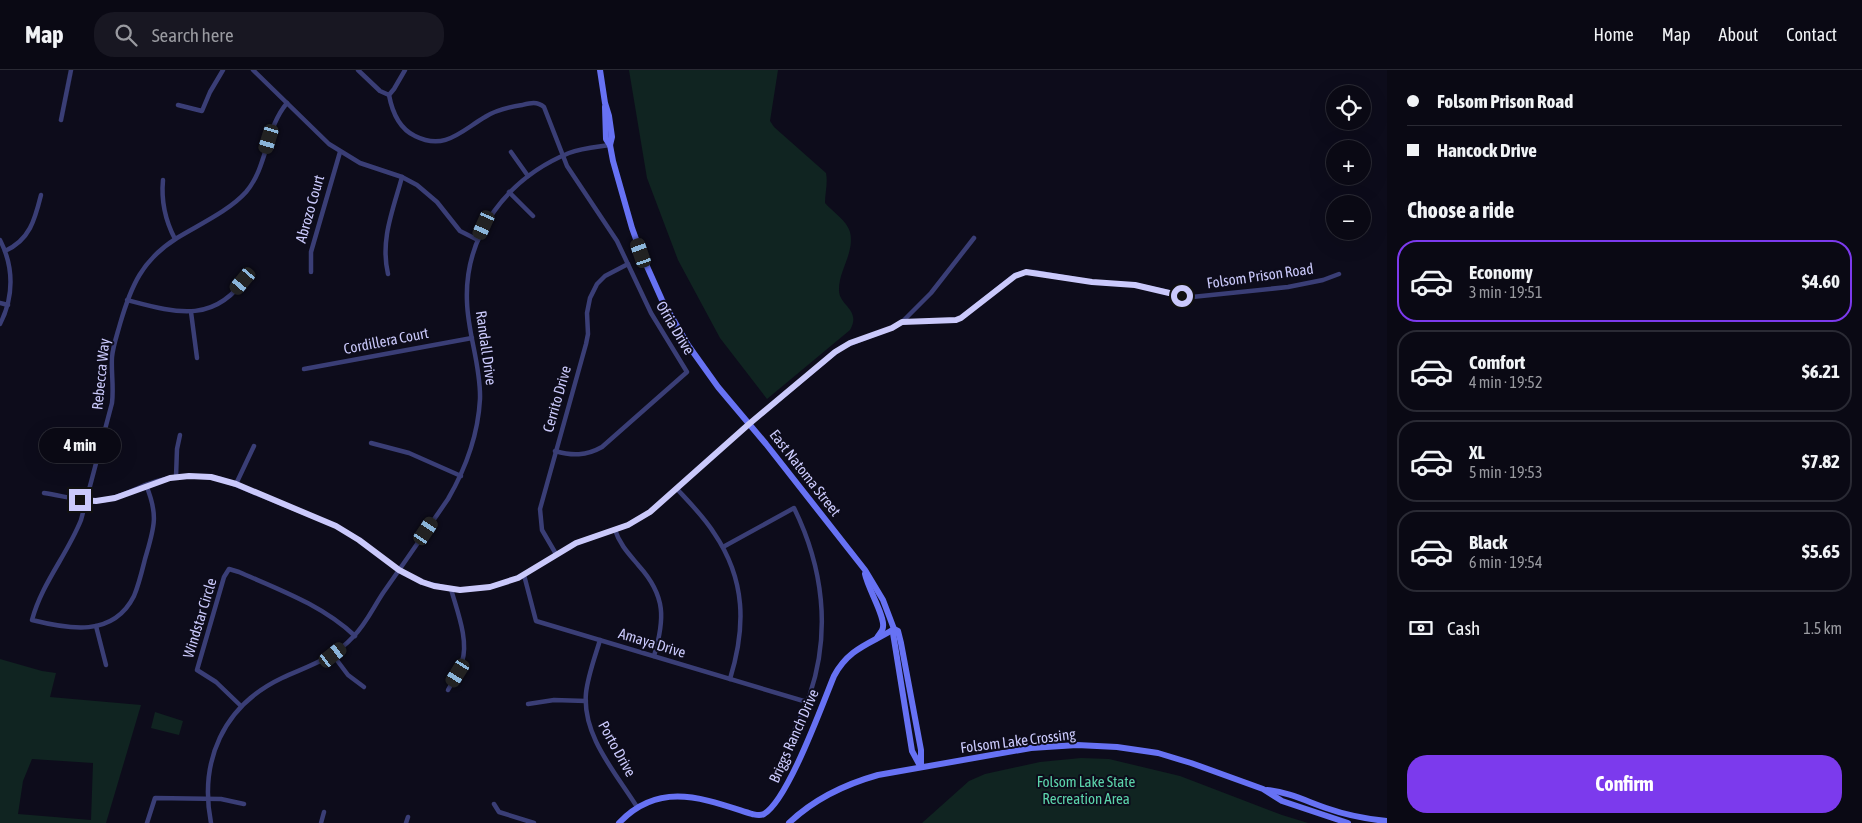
<!DOCTYPE html>
<html lang="en">
<head>
<meta charset="utf-8">
<style>
	body { margin:0; font-family:"Asap Condensed",sans-serif; background:#181722; color:#f1f3f6; height:100vh; display:flex; flex-direction:column; font-size:19px; white-space:nowrap }
	* { box-sizing:border-box; margin:0 }
	p { font-size:16px; color:#999aa0 }
	.icon { flex:none; width:28px; height:28px; fill:none; stroke:currentColor; stroke-width:2; stroke-linecap:round; stroke-linejoin:round }
	.map { position:relative; flex:1; overflow:hidden }
	.details { display:flex; flex-direction:column; background:#0a0914; width:475px }
	.details>* { flex:none }
	.hud { display:grid; align-content:center; height:110px; padding:0 20px; background:#0a0914 }
	.buttons { position:absolute; left:1326px; top:15px; display:grid; gap:10px }
	.buttons a { display:grid; place-items:center; width:45px; height:45px; border-radius:50%; background:#0a0914; box-shadow:0 5px 20px #0002,0 0 0 1px #2a2a34; font-size:25px }
	.end { position:absolute; width:22px; height:22px; margin:-11px; border:6px solid #cac9fb; background:#111; box-shadow:0 0 0 2px #111 }
	.from { border-radius:50% }
	.bubble { position:absolute; height:35px; border-radius:18px; background:#0a0914; box-shadow:0 5px 20px #0002,0 0 0 1px #2a2a34; font-size:16px; font-weight:700; line-height:35px; text-align:center }
	.car { position:absolute; width:15px; height:30px; margin:-15px -8px; border-radius:6px; box-shadow:0 0 4px 1px #0007; background:linear-gradient(#222 24%,#8ab4d8 0 40%,#222 0 76%,#8ab4d8 0 86%,#222 0) }
	.hud b { display:flex; align-items:center; gap:18px; height:48px; font-size:19px }
	.hud b+b { border-top:1px solid #2a2a34 }
	.hud i { width:12px; height:12px; background:#f1f3f6 }
	ul { padding:0; list-style:none }
	li { display:flex; align-items:center; gap:15px; height:82px; margin:0 10px 8px; padding:0 10px; border:2px solid #2a2a34; border-radius:20px }
	li div { flex:1 }
	li b { display:block; font-size:19px }
	li em { font-style:normal; font-weight:700 }
	li.current { border-color:#7c3aed }
	li>.icon { width:45px; height:45px; stroke-width:1.5 }
	h2 { padding:0 20px; font-size:22px; line-height:60px }
	.pay { display:flex; align-items:center; gap:12px; height:55px; padding:0 20px; font-size:19px }
	.pay p { margin-inline-start:auto }
	.cta { display:flex; gap:10px; margin-top:auto; padding:10px 20px }
	.cta a { flex:1; height:58px; border-radius:20px; background:#7c3aed; color:#fff; font-size:20px; font-weight:700; line-height:58px; text-align:center }
	header { display:flex; align-items:center; gap:30px; box-sizing:border-box; height:70px; padding:0 25px; background:#0a0914; border-bottom:1px solid #2a2a34 }
	header strong { font-size:24px }
	nav { display:flex; gap:28px; margin-inline-start:auto; font-size:18px }
	.search { width:350px; height:45px; background:#181722; display:flex; align-items:center; gap:12px; box-sizing:border-box; padding:0 18px; border-radius:20px; color:#999aa0; font-size:19px }
	main { display:flex; flex:1; min-height:0 }
	.map>svg:first-child { display:block }
	.green { fill:#102421; fill-rule:evenodd }
	.lines { fill:none; stroke-linecap:round; stroke-linejoin:round }
	.street { stroke:#3a3e76; stroke-width:4.5 }
	.secondary { stroke:#6772f4; stroke-width:6 }
	.route { stroke:#cac9fb; stroke-width:6 }
	.labels { text-anchor:middle; stroke-width:4; stroke-linejoin:round; paint-order:stroke }
	.street-label { font-size:15px; fill:#cac9fb; stroke:#0d0c1b }
	.park-label { font-size:15px; fill:#5cd4ab; stroke:#0d0c1b }
</style>
</head>
<body>
<header>
<strong>Map</strong>
<div class="search"><svg class="icon" aria-label="search" viewBox="0 0 24 24"><circle cx="10" cy="10" r="6"/><path d="M15 15l6 6"/></svg>Search here</div>
<nav><a>Home</a><a>Map</a><a>About</a><a>Contact</a></nav>
</header>
<main>
<div class="map">
<svg width="1387" height="753" viewBox="0 0 1387 753">
	<rect width="100%" height="100%" fill="#0d0c1b"/>
	<g class="green">
		<path d="M629 0H778L770 51 774 57 826 103C828 113 825 123 825 133 833 142 847 151 850 162 855 182 839 200 839 219 838 236 862 239 850 260L767 329 720 268 678 190 647 108Z"/>
		<path d="M0 589 42 601 56 603 50 627 141 635 106 753H0ZM32 689 93 693 91 750 18 744 23 711Z"/>
		<path d="M155 642 183 651 179 665 151 658Z"/>
		<path d="M1081 688 1109 689 1180 706 1282 745 1308 753H922L969 711 985 704 1040 692Z"/>
	</g>
	<g class="lines">
		<g class="street">
			<path d="M253 0 329 74 360 93 402 107 417 115 437 132 460 161 478 170"/>
			<path d="M358 0 380 21 389 25"/>
			<path d="M405 0 394 19 389 25C392 41 398 58 415 66 445 81 461 61 485 47 496 40 509 37 522 35 530 33 537 31 544 37L567 96 617 171 651 243 687 302 602 377C586 386 572 386 555 381"/>
			<path d="M178 35 202 41 210 22 223 0"/>
			<path d="M61 50 71 0"/>
			<path d="M511 82 528 106"/>
			<path d="M163 110C161 131 165 150 175 169"/>
			<path d="M509 122 533 146"/>
			<path d="M0 170C14 197 14 227 0 254"/>
			<path d="M5 181C30 170 35 149 41 125"/>
			<path d="M311 202V182L340 82"/>
			<path d="M388 204C380 170 393 140 402 107"/>
			<path d="M127 230C176 243 216 255 248 204"/>
			<path d="M0 233 8 235"/>
			<path d="M191 242 197 288"/>
			<path d="M902 252 931 223 974 168"/>
			<path d="M304 299 472 268"/>
			<path d="M371 373 409 383 461 406"/>
			<path d="M176 407 177 379 180 365"/>
			<path d="M236 414 254 376"/>
			<path d="M146 415C159 446 154 458 145 489 142 501 139 514 134 526 113 568 68 559 32 550 42 513 67 485 81 450L112 333C114 317 111 302 112 287 113 276 117 265 120 254 131 216 142 190 177 168 198 155 229 141 246 122 268 96 265 59 287 33"/>
			<path d="M677 419C690 433 704 447 714 463 746 510 746 557 730 609"/>
			<path d="M44 423C65 426 84 433 105 430 119 427 132 421 145 415 170 405 195 404 221 409L336 456 359 470 399 500 422 512 447 518 460 520 490 517 518 508 576 473 628 455 650 442 749 354 842 277 892 258 902 252 956 250 961 248 1015 205 1026 202H1034L1092 212 1135 215 1192 227 1288 217 1323 210 1339 204"/>
			<path d="M615 460C620 475 629 484 639 496 666 526 665 549 654 586"/>
			<path d="M723 477 794 438C823 497 831 561 810 624 804 640 797 655 790 670"/>
			<path d="M556 484 542 460 540 439 586 274 588 264 587 243 590 228 597 214 605 206 628 194"/>
			<path d="M524 505 536 551 807 632"/>
			<path d="M96 556 106 595"/>
			<path d="M600 570C595 587 588 605 586 623 582 666 616 703 637 737"/>
			<path d="M333 585 348 605 364 617"/>
			<path d="M448 620C453 611 459 603 462 592 469 570 457 541 451 519"/>
			<path d="M528 634 554 630 586 631"/>
			<path d="M241 636 216 612 197 600 224 507 229 499 239 502C280 520 322 535 355 566"/>
			<path d="M494 734 499 742 534 753"/>
			<path d="M147 753 155 728 221 729 244 734"/>
			<path d="M211 753C199 691 223 636 282 608 308 596 333 589 353 567 366 554 373 538 383 523 405 492 426 461 448 429 466 398 478 366 480 329 481 296 468 265 467 232 464 164 508 108 569 83 582 78 597 77 610 75"/>
			<path d="M321 753 324 742"/>
			<path d="M406 753 408 747"/>
		</g>
		<g class="secondary">
			<path d="M600 0 605 33 609 46 612 67 610 75 613 91 632 158 641 183 662 230 688 275 718 317 766 374 865 500 883 530 894 559 898 561 901 573 921 680V697"/>
			<path d="M605 37 606 69 610 75"/>
			<path d="M865 504C868 519 885 546 883 557 883 561 879 564 877 568"/>
			<path d="M894 559 893 563 912 681 919 694"/>
			<path d="M1267 720C1288 722 1306 731 1326 738 1346 745 1366 749 1387 751"/>
			<path d="M619 753C660 710 704 729 752 744 757 745 760 746 764 744 788 730 822 635 834 606 849 578 870 574 894 559"/>
			<path d="M789 753C813 730 846 714 878 705L1031 678 1077 675 1117 677 1158 683 1191 693 1263 719 1282 731 1348 753"/>
		</g>
	</g>
	<g class="lines">
		<path class="route" d="M80 430 96 431 115 428 170 408 189 406 211 407 236 414 336 456 359 470 399 500 422 512 434 516 460 520 490 517 518 508 576 473 628 455 650 442 749 354 835 282 850 273 892 258 902 252 956 250 961 248 1015 206 1026 202 1092 212 1135 215 1182 226"/>
	</g>
	<g class="labels">
		<g class="street-label">
			<text transform="translate(310 139) rotate(-74)" y="5">Abrozo Court</text>
			<text transform="translate(1260 206) rotate(-8)" y="5">Folsom Prison Road</text>
			<text transform="translate(675 258) rotate(59)" y="5">Ofria Drive</text>
			<text transform="translate(386 271) rotate(-11)" y="5">Cordillera Court</text>
			<text transform="translate(486 278) rotate(82)" y="5">Randall Drive</text>
			<text transform="translate(101 304) rotate(-84)" y="5">Rebecca Way</text>
			<text transform="translate(557 329) rotate(-74)" y="5">Cerrito Drive</text>
			<text transform="translate(805 403) rotate(52)" y="5">East Natoma Street</text>
			<text transform="translate(200 548) rotate(-73)" y="5">Windstar Circle</text>
			<text transform="translate(652 573) rotate(17)" y="5">Amaya Drive</text>
			<text transform="translate(794 666) rotate(-66)" y="5">Briggs Ranch Drive</text>
			<text transform="translate(1018 671) rotate(-7)" y="5">Folsom Lake Crossing</text>
			<text transform="translate(617 679) rotate(61)" y="5">Porto Drive</text>
		</g>
		<g class="park-label">
			<text x="1086" y="717">Folsom Lake State<tspan x="1086" dy="17">Recreation Area</tspan></text>
		</g>
	</g>
</svg>
<div class="buttons">
<a><svg class="icon" aria-label="locate" viewBox="0 0 24 24"><circle cx="12" cy="12" r="6"/><path d="M12 2v4M12 18v4M2 12h4M18 12h4"/></svg></a>
<a>+</a>
<a>−</a>
</div>
<i class="end from" style="left:1182px;top:226px"></i>
<i class="end" style="left:80px;top:430px"></i>
<div class="bubble" style="left:39px;top:358px;width:82px">4 min</div>
<i class="car" style="left:269px;top:69px;rotate:197deg"></i>
<i class="car" style="left:484px;top:155px;rotate:204deg"></i>
<i class="car" style="left:641px;top:183px;rotate:341deg"></i>
<i class="car" style="left:243px;top:211px;rotate:220deg"></i>
<i class="car" style="left:426px;top:461px;rotate:34deg"></i>
<i class="car" style="left:333px;top:585px;rotate:52deg"></i>
<i class="car" style="left:458px;top:603px;rotate:212deg"></i>
</div>
<section class="details">
<div class="hud">
<b><i class="from"></i>Folsom Prison Road</b>
<b><i></i>Hancock Drive</b>
</div>
<h2>Choose a ride</h2>
<ul>
<li class="current"><svg class="icon" aria-label="car" viewBox="0 0 24 24"><path d="M5 17H2v-5l4-1 3-4h7l3 4 3 1v5h-3M9 17h6M6 11h13"/><circle cx="7" cy="17" r="2"/><circle cx="17" cy="17" r="2"/></svg><div><b>Economy</b><p>3 min · 19:51</p></div><em>$4.60</em></li>
<li><svg class="icon" aria-label="car" viewBox="0 0 24 24"><path d="M5 17H2v-5l4-1 3-4h7l3 4 3 1v5h-3M9 17h6M6 11h13"/><circle cx="7" cy="17" r="2"/><circle cx="17" cy="17" r="2"/></svg><div><b>Comfort</b><p>4 min · 19:52</p></div><em>$6.21</em></li>
<li><svg class="icon" aria-label="car" viewBox="0 0 24 24"><path d="M5 17H2v-5l4-1 3-4h7l3 4 3 1v5h-3M9 17h6M6 11h13"/><circle cx="7" cy="17" r="2"/><circle cx="17" cy="17" r="2"/></svg><div><b>XL</b><p>5 min · 19:53</p></div><em>$7.82</em></li>
<li><svg class="icon" aria-label="car" viewBox="0 0 24 24"><path d="M5 17H2v-5l4-1 3-4h7l3 4 3 1v5h-3M9 17h6M6 11h13"/><circle cx="7" cy="17" r="2"/><circle cx="17" cy="17" r="2"/></svg><div><b>Black</b><p>6 min · 19:54</p></div><em>$5.65</em></li>
</ul>
<div class="pay"><svg class="icon" aria-label="cash" viewBox="0 0 24 24"><path d="M3 7h18v10H3z"/><circle cx="12" cy="12" r="2"/></svg>Cash<p>1.5 km</p></div>
<div class="cta"><a>Confirm</a></div>
</section>
</main>
</body>
</html>
